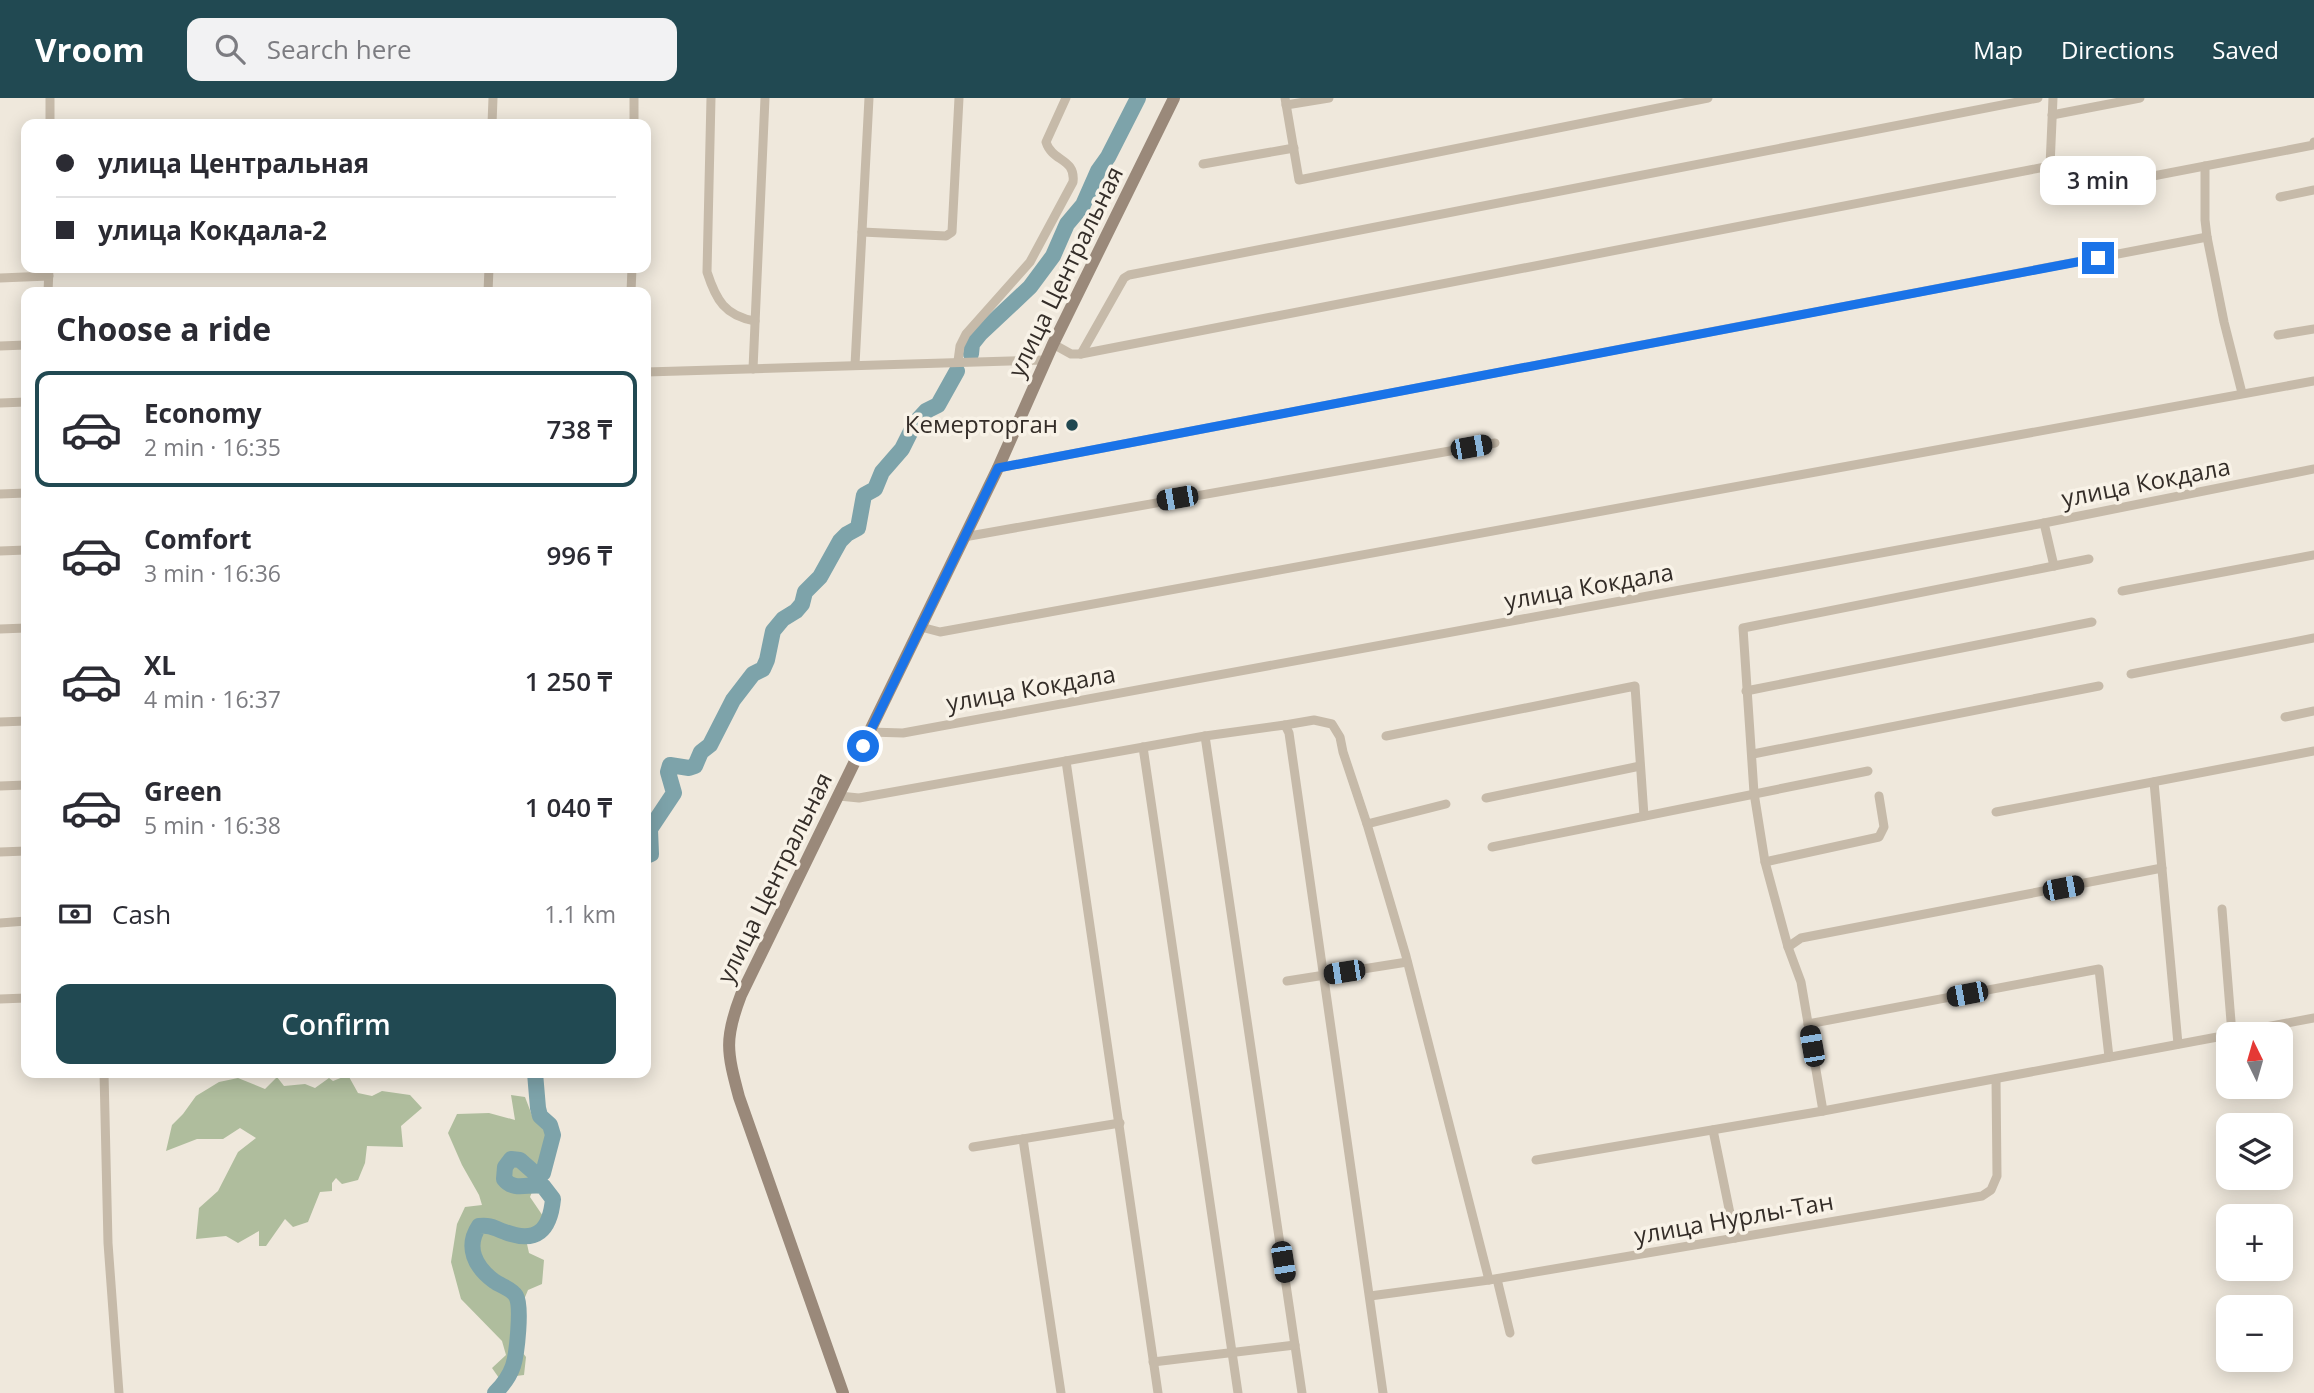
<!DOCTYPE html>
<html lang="en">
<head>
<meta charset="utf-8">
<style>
	body { margin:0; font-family:"Open Sans",sans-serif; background:#f2f2f3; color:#2b2b33; height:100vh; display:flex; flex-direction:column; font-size:26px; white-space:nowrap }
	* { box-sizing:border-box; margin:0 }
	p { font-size:23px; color:#7c7c81 }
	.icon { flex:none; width:38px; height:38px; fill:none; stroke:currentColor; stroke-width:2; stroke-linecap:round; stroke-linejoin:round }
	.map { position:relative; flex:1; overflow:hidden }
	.details { position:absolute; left:21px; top:189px; width:630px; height:791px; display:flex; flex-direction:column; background:#fff; border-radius:14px; box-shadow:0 4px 18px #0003 }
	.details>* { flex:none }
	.top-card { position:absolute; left:21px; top:21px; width:630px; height:154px; border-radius:14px; box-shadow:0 4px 18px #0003; display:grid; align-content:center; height:154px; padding:0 35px; background:#fff }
	.needle { width:46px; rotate:355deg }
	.buttons { position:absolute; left:2216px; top:924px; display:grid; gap:14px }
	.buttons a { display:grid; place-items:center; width:77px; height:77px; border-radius:14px; background:#fff; box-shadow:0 4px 18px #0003; font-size:35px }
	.end { position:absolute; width:32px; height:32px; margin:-16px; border:9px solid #1a73e8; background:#fff; box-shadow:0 0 0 4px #fff }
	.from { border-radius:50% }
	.bubble { position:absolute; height:49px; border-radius:14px; background:#fff; box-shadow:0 4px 18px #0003; font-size:23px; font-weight:600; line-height:49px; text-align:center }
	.car { position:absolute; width:21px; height:42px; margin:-21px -10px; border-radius:9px; box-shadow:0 0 5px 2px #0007; background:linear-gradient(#222 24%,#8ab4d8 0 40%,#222 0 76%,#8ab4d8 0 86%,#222 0) }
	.top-card b { display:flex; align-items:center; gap:24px; height:66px; font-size:26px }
	.top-card b+b { border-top:2px solid #e1e1e2 }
	.top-card i { width:18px; height:18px; background:#2b2b33 }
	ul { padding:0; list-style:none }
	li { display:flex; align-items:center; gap:21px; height:116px; margin:0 14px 10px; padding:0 21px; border:4px solid transparent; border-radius:14px }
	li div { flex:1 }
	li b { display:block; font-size:26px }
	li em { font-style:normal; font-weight:600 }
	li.on { border-color:#214952 }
	li>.icon { width:63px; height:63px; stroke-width:1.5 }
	h2 { padding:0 35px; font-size:32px; line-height:84px }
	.pay { display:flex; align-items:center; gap:18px; height:77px; padding:0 35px; font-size:26px }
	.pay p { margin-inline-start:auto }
	.action { display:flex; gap:14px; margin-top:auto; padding:14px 35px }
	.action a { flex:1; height:80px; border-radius:14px; background:#214952; color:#fff; font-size:28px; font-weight:600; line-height:80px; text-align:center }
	header { display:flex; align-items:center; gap:42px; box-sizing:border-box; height:98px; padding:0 35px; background:#214952; color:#fff }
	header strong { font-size:33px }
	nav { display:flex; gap:38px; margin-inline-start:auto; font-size:24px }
	.search { width:490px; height:63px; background:#f2f2f3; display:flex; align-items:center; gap:18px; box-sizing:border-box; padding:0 24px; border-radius:14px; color:#7c7c81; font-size:26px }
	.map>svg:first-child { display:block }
	.green { fill:#afbd9d }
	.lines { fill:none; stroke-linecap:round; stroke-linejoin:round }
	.river { stroke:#7da3aa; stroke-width:16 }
	.minor { stroke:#c6baa9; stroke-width:9 }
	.secondary { stroke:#9a897a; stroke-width:12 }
	.route { stroke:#1a73e8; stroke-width:9 }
	.poi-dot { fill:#214952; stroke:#f8f2e7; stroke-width:2.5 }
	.labels { text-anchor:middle; stroke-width:7; stroke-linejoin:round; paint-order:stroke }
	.street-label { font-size:24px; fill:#342d28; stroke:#f8f2e7 }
	.poi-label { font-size:24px; fill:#342d28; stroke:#f8f2e7; text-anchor:end }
</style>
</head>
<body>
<header>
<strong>Vroom</strong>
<div class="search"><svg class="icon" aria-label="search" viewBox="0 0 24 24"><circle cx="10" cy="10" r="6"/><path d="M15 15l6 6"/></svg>Search here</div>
<nav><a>Map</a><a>Directions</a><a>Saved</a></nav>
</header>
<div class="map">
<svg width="2314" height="1295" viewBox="0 0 2314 1295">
	<rect width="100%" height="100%" fill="#efe8dc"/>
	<g class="green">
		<path d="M348 977 358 995 372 998 382 993 410 997 422 1010 401 1028 403 1049 367 1048 365 1065 358 1082 342 1086 336 1080 332 1085V1093L320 1094 308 1124 293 1129 285 1121 266 1148H259V1133L238 1145 226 1138 196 1141 199 1110 218 1093 238 1054 256 1040 240 1030 223 1041H197L166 1053 172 1027 183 1016 196 998 219 984 238 980 265 991 277 979 284 988 305 986 315 990 329 980 333 983Z"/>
		<path d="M511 997 525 999 533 1020 546 1033 547 1056 530 1099 547 1124 525 1137 529 1155 544 1162 542 1186 528 1192 520 1211 523 1235 519 1250 526 1259 524 1277 499 1280 492 1270 506 1257 502 1243 461 1201 451 1164 457 1126 465 1109 482 1107 479 1097 462 1067 448 1035 457 1016 489 1015 515 1022Z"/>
	</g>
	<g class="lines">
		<g class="river">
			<path d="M971 256 972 246 980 236 1030 189 1053 158 1067 126 1083 107 1098 73 1108 59 1138 0"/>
			<path d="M646 758 651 756 650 731 674 695 668 674 670 667 689 670 695 668 701 654 710 647 733 602 753 576 763 571 767 562 773 533 783 521 796 513 802 506 805 494 820 479 840 443 847 436 858 430 864 397 875 391 882 374 902 351 915 325 926 313 938 307 957 273"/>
			<path d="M495 1295C502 1288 510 1277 513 1268 517 1256 522 1208 516 1198 512 1191 501 1188 494 1183 475 1169 465 1149 479 1128 493 1127 493 1130 505 1134 537 1146 550 1132 553 1101L543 1088C529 1085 514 1094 504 1081L505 1069 511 1061 520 1062 537 1077 543 1075 553 1037 550 1027 540 1018 538 1010 535 975"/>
		</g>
		<g class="minor">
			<path d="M711 0 707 174C716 202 725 218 755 223"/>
			<path d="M1285 0 1299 82 1708 0"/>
			<path d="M1286 7 1329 0"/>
			<path d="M2052 17 2140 0"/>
			<path d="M50 26V0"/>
			<path d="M492 26 493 0"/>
			<path d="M634 26V0"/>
			<path d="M1203 66 1294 50"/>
			<path d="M2205 68V122L2207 139 2224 224 2242 295"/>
			<path d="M2070 94 2314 47V44"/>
			<path d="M2280 99 2314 92"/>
			<path d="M862 134 946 138 952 134 959 0"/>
			<path d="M0 180 49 178"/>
			<path d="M48 194 49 170"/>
			<path d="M488 194 489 170"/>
			<path d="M631 194 632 170"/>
			<path d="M2278 237 2314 231"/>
			<path d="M1053 246 1071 256H1081L2050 68 2053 0"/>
			<path d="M0 248 26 247"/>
			<path d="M1081 256 1124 180 1129 177 2038 0"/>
			<path d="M958 263 960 248 966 236 1030 164 1073 84C1076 60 1052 64 1046 44L1066 0"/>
			<path d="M855 267 869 0"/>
			<path d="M753 271 765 0"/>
			<path d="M646 274 1045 262"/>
			<path d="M0 305 26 304"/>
			<path d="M998 370 2207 139"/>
			<path d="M0 396 26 395"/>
			<path d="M2044 425 2054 468"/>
			<path d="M964 439 1495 345"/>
			<path d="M0 453 26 452"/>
			<path d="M2122 493 2314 457"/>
			<path d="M921 529 940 534 2314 283"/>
			<path d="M0 531 26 530"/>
			<path d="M2131 576 2314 540"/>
			<path d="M1746 593 2092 524"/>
			<path d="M2285 619 2314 613"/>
			<path d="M0 624 26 623"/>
			<path d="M1285 627 1314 622 1332 626 1340 639 1343 654 1367 726 1406 858 1489 1182"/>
			<path d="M870 634 903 635 2044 425 2314 371"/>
			<path d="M1205 638 1302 1295"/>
			<path d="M1386 638 1635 588 1644 718"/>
			<path d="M1143 649 1238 1295"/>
			<path d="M1753 656 2099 588"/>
			<path d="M1066 663 1158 1295"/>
			<path d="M2154 684 2178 946"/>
			<path d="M0 688 26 687"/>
			<path d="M839 698 859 700 1205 638 1285 627 1289 635 1383 1295"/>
			<path d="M1486 700 1640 668"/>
			<path d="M1996 714 2314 653"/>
			<path d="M1367 726 1446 706"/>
			<path d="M1492 749 1868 673"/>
			<path d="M0 754 26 753"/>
			<path d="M1765 764 1879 739 1884 729 1879 698"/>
			<path d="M2222 811 2232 936"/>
			<path d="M0 825 26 823"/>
			<path d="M1788 849 1801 840 2162 770"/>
			<path d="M1287 883 1407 864"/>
			<path d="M0 901 26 900"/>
			<path d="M1808 926 2099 871 2109 959"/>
			<path d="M2229 936 2314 920"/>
			<path d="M104 975 108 1145 119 1295"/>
			<path d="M1823 1013 1801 884 1788 849 1765 764 1754 695 1743 530 2089 461"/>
			<path d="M1713 1032 1735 1140"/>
			<path d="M1023 1041 1061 1295"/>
			<path d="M973 1049 1120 1025"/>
			<path d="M1536 1062 1823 1013 2228 937"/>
			<path d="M1497 1181 1510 1235"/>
			<path d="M1370 1198 1489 1182 1982 1098 1991 1092 1997 1078 1996 981"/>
			<path d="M1153 1264 1295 1247"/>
		</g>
		<path class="secondary" d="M843 1295 739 999C727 954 724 941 741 897L998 370 1053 246 1174 0"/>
	</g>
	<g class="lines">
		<path class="route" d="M863 648 998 370 2098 160"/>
	</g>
	<circle class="poi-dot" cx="1072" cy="327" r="7"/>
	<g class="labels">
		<g class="street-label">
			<text transform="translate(1066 174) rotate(-64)" y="8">улица Центральная</text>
			<text transform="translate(2146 385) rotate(-11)" y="8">улица Кокдала</text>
			<text transform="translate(1589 489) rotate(-10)" y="8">улица Кокдала</text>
			<text transform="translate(1031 591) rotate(-10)" y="8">улица Кокдала</text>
			<text transform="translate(775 780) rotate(-64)" y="8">улица Центральная</text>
			<text transform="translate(1734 1121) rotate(-10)" y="8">улица Нурлы-Тан</text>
		</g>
		<g class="poi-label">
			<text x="1058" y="335">Кемерторган</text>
		</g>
	</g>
</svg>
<div class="buttons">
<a><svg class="needle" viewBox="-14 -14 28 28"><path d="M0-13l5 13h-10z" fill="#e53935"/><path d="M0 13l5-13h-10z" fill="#7c7c81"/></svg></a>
<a><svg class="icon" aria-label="layers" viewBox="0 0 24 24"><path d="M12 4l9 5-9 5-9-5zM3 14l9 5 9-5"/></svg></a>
<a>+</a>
<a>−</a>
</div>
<i class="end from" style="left:863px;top:648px"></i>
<i class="end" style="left:2098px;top:160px"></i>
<div class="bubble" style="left:2040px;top:58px;width:116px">3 min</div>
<i class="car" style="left:1471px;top:349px;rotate:80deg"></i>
<i class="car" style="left:1177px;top:400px;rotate:260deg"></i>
<i class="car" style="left:2063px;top:790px;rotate:79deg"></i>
<i class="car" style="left:1344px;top:874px;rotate:261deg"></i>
<i class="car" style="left:1967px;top:896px;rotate:259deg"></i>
<i class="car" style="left:1812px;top:948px;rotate:350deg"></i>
<i class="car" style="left:1283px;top:1164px;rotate:171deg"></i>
<div class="top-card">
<b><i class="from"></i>улица Центральная</b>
<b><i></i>улица Кокдала-2</b>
</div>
<section class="details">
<h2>Choose a ride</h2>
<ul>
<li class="on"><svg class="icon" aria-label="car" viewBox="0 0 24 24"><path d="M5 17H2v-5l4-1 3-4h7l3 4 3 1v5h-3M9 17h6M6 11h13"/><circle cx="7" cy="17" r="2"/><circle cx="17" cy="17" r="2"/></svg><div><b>Economy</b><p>2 min · 16:35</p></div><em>738 ₸</em></li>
<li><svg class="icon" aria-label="car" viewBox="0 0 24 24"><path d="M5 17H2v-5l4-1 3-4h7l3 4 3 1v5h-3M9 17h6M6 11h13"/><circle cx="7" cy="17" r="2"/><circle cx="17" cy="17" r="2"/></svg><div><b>Comfort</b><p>3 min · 16:36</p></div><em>996 ₸</em></li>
<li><svg class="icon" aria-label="car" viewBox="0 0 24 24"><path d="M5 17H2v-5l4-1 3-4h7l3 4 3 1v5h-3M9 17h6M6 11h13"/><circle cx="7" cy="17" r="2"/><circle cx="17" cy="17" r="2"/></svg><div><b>XL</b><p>4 min · 16:37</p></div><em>1 250 ₸</em></li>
<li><svg class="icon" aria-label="car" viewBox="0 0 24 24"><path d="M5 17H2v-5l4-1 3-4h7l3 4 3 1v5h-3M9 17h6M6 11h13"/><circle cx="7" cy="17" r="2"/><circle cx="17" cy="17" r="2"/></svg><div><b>Green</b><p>5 min · 16:38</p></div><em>1 040 ₸</em></li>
</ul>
<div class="pay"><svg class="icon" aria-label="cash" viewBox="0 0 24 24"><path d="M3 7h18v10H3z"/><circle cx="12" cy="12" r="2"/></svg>Cash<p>1.1 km</p></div>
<div class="action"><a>Confirm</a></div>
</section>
</div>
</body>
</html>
